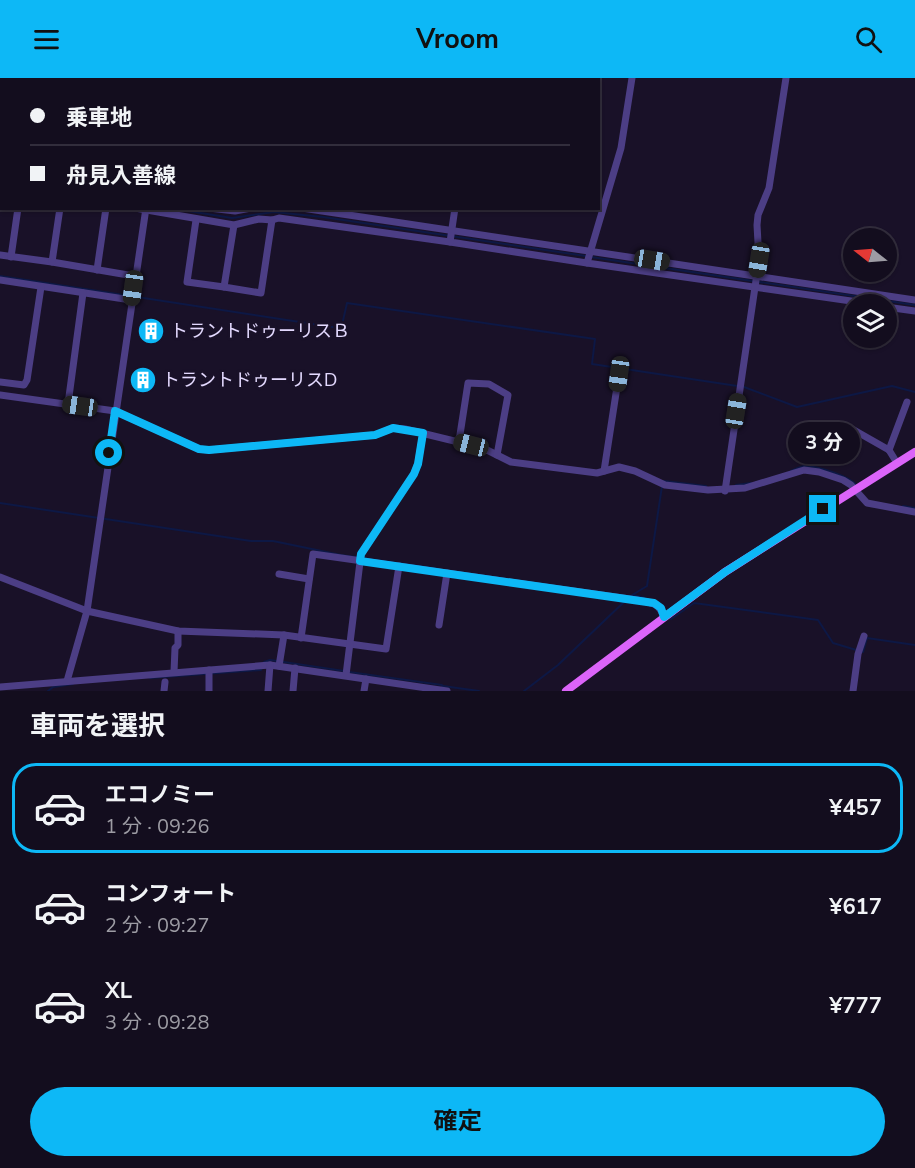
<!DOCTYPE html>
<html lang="ja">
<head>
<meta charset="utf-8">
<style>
	body { margin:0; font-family:"Nunito Sans","Noto Sans JP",sans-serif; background:#201b2b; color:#f1f3f6; height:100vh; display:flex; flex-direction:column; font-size:22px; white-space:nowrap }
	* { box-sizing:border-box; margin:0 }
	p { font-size:20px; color:#9d9ca4 }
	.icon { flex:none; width:33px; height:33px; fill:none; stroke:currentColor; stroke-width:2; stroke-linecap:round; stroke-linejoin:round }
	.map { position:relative; height:613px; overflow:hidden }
	.details { display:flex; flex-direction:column; background:#130d1e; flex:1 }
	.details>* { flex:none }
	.top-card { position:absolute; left:0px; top:0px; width:600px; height:132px; box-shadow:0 2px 4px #0004,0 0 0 2px #322d3c; display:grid; align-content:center; height:132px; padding:0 30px; background:#130d1e }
	.needle { width:39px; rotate:287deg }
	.tools { position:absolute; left:843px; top:150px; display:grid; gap:12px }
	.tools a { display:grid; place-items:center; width:54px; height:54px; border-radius:50%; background:#130d1e; box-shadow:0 2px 4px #0004,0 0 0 2px #322d3c; font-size:30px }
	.end { position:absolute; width:27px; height:27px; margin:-14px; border:8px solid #0db8f6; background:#111; box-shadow:0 0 0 3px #111 }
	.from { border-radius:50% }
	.bubble { position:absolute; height:42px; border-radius:21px; background:#130d1e; box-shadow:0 2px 4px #0004,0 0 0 2px #322d3c; font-size:20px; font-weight:700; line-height:42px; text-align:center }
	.car { position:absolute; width:18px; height:36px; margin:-18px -9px; border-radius:8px; box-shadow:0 0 4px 2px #0007; background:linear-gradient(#222 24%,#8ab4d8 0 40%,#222 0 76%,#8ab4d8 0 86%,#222 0) }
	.top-card b { display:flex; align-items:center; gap:21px; height:57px; font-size:22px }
	.top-card b+b { border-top:2px solid #322d3c }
	.top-card i { width:15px; height:15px; background:#f1f3f6 }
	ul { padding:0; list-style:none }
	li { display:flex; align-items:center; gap:18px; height:90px; margin:0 12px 9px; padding:0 18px; border:3px solid transparent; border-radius:24px }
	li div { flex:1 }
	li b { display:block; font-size:22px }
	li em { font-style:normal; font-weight:700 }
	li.current { border-color:#0db8f6 }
	li>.icon { width:54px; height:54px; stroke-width:1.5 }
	h2 { padding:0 30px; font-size:27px; line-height:72px }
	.action { display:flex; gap:12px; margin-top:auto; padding:12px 30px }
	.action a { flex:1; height:69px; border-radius:36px; background:#0db8f6; color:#111; font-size:24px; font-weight:700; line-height:69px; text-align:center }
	header { display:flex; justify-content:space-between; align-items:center; height:78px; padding:0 30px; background:#0db8f6; color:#111; font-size:27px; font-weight:700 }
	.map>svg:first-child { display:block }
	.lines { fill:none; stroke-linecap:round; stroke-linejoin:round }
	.stream { stroke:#0d1845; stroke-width:2 }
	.minor { stroke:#4c3e85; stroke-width:7 }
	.major { stroke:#db64f9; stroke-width:8 }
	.route { stroke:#0db8f6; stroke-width:8 }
	.labels { text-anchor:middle; stroke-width:6; stroke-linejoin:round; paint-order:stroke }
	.poi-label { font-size:18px; fill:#e3d9fe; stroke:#191128; text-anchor:start }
</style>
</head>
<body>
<header><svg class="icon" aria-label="menu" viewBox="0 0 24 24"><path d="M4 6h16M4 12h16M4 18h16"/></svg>Vroom<svg class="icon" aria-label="search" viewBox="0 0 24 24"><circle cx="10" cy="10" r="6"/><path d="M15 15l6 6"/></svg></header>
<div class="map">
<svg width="915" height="613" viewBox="0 0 915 613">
	<rect width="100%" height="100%" fill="#191128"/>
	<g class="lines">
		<g class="stream">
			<path d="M0 91H2"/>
			<path d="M170 130 232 140 274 134 323 139 586 178"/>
			<path d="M591 179 915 227"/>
			<path d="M0 198 339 250 342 247 347 225 595 261 592 286 744 309 797 329 892 308 915 314"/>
			<path d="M791 393C795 391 800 389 804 388 817 388 850 398 857 408"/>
			<path d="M664 403 706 408"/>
			<path d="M736 407 751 405"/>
			<path d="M0 425 251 463H273L341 477 439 491"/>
			<path d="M903 428 915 430"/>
			<path d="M633 517 645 520"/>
			<path d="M629 519 647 508 662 408"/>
			<path d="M670 539 671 541 694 525 818 542 833 565 863 574 867 560 915 567"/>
			<path d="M264 584 270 582 344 593"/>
			<path d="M349 594 442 607V610"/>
			<path d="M150 600 261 592 262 589"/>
			<path d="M443 608 479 613"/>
			<path d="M48 613 53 609 73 606"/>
			<path d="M524 613 558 587 625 523"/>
		</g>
		<g class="minor">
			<path d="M308 0H313"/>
			<path d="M632 0 621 70 587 185 872 226"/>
			<path d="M79 2V0"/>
			<path d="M115 2V0"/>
			<path d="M165 2V0"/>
			<path d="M475 2V0"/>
			<path d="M0 85H2"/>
			<path d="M0 97H2"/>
			<path d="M135 130 234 147 224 209 261 215 272 142 259 141 234 147"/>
			<path d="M209 130 235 133 251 130"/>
			<path d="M302 130 915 222"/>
			<path d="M455 130 450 164 587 185"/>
			<path d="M196 142 187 204 224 209"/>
			<path d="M272 142 279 140 450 164"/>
			<path d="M0 177 52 184 134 198"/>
			<path d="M11 179 18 130"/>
			<path d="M52 184 60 130"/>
			<path d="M97 192 106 130"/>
			<path d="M0 202 131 222"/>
			<path d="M886 229 915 233"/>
			<path d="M0 304 24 307 27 302 41 209"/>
			<path d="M0 317 115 333 199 371 209 372 375 357 393 350 405 351 483 370 511 384 597 395 619 389 635 393 665 407 708 412 745 410 804 392 819 394 843 402 851 407 867 425 915 434"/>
			<path d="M68 326 83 215"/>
			<path d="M845 347 889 372"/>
			<path d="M459 363 468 305 489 306 508 317 497 377"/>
			<path d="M897 385 889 372 907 324"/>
			<path d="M604 393 619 296"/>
			<path d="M725 413 759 182 757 147 758 137 769 110 786 0"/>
			<path d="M279 496 309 501"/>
			<path d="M0 499 87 533 178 553 284 557 386 571 399 488"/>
			<path d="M439 547 447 495"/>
			<path d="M301 560 313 476 637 522C652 525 658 524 664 539"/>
			<path d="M279 588 284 557"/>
			<path d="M209 592V613"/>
			<path d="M174 594 175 570 178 567V553"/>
			<path d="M346 597 361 476 414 396 418 385 423 355"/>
			<path d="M67 603 87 533 146 130"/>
			<path d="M0 609 270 587 447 613"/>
			<path d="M164 613 165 604"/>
			<path d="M268 613 270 587"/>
			<path d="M293 613 295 590"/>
			<path d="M364 613 366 601"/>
			<path d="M853 613 858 576 864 558"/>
		</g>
		<path class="major" d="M566 613 725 494 915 374"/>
	</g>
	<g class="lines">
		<path class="route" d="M109 375 115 333 199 371 209 372 375 357 393 350 423 355 418 386 414 396 361 476 360 483 654 525 661 530 664 539 725 494 823 431"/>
	</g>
	<defs>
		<symbol id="building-disc" viewBox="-11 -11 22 22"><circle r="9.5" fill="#0db8f6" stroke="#191128"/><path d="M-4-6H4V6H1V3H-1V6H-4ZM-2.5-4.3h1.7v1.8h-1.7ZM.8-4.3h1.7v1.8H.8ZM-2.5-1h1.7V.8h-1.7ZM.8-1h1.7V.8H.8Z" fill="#fff"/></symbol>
	</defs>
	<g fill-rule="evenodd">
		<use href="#building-disc" x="136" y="238" width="30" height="30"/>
		<use href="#building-disc" x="128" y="287" width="30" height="30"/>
	</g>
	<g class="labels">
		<g class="poi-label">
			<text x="170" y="259">トラントドゥーリスＢ</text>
			<text x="162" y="308">トラントドゥーリスD</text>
		</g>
	</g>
</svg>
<div class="tools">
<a><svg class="needle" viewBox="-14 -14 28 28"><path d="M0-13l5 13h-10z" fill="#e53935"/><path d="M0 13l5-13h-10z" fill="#9d9ca4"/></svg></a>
<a><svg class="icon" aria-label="layers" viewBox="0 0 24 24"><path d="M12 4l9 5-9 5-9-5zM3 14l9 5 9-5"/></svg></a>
</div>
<i class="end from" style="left:109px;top:375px"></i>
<i class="end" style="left:823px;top:431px"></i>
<div class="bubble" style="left:788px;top:344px;width:72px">3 分</div>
<i class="car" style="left:652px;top:182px;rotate:99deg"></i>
<i class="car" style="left:759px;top:182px;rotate:189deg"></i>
<i class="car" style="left:133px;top:210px;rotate:188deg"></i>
<i class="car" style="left:619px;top:296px;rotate:188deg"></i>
<i class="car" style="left:80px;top:328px;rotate:278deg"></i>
<i class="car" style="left:736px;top:333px;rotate:9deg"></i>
<i class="car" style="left:471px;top:367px;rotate:284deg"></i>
<div class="top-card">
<b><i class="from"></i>乗車地</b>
<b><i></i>舟見入善線</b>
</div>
</div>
<section class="details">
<h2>車両を選択</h2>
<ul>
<li class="current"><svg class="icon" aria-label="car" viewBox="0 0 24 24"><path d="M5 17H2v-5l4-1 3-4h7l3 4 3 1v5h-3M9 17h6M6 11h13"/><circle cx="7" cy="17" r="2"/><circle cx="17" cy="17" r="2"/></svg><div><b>エコノミー</b><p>1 分 · 09:26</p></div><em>¥457</em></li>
<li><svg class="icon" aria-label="car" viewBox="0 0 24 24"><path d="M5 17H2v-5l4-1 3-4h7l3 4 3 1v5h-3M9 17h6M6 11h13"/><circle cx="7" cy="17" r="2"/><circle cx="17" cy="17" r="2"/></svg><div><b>コンフォート</b><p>2 分 · 09:27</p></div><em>¥617</em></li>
<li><svg class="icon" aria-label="car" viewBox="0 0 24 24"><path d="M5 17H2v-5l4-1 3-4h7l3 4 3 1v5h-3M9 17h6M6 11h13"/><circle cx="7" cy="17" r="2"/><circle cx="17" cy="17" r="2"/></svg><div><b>XL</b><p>3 分 · 09:28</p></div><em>¥777</em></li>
</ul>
<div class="action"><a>確定</a></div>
</section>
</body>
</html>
